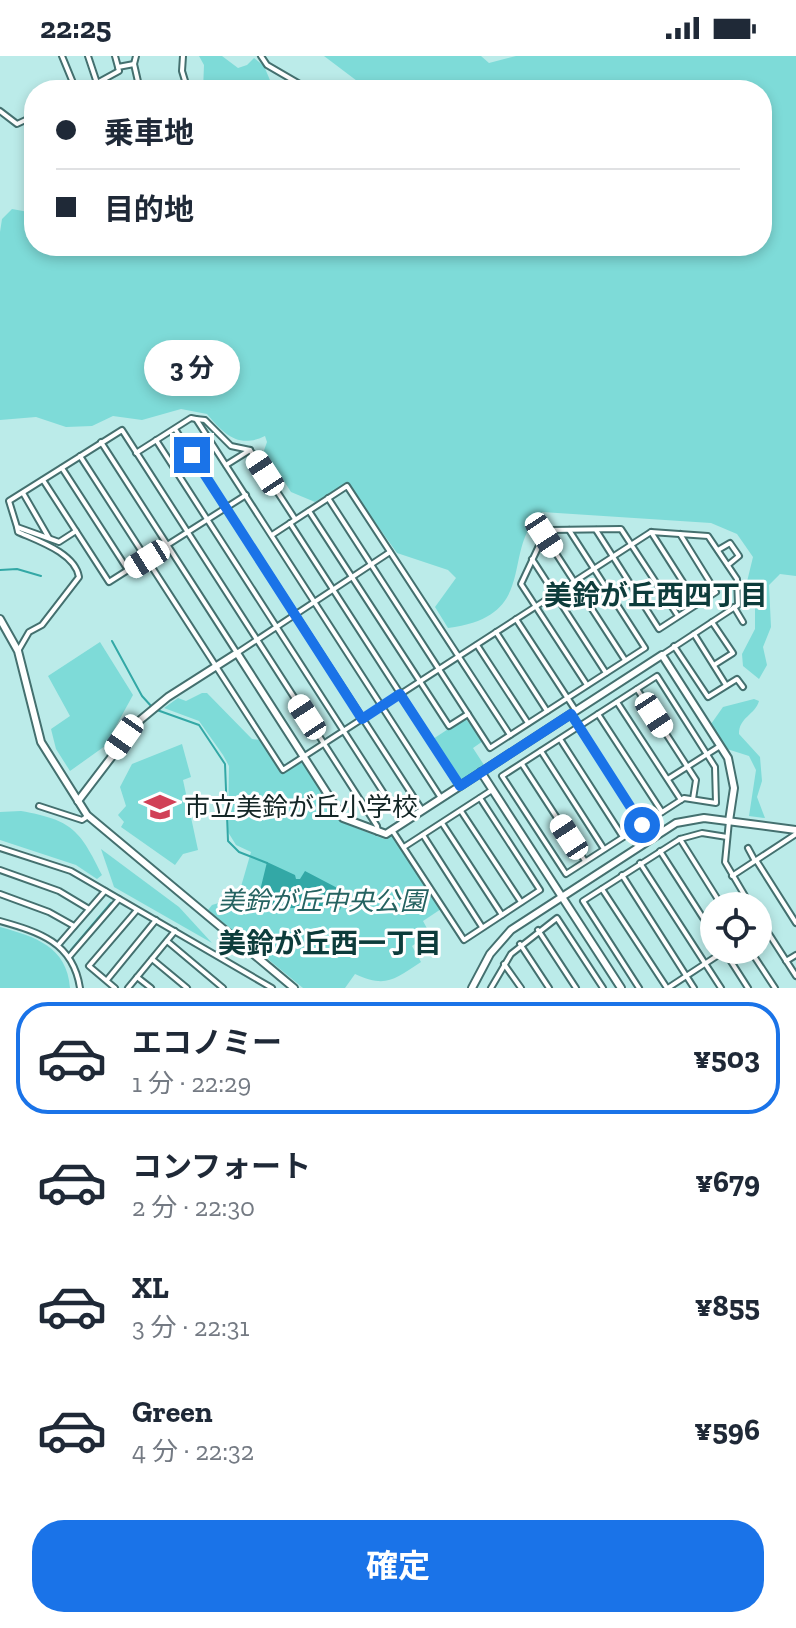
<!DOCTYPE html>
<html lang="ja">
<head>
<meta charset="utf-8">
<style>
	body { margin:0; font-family:"Zilla Slab","Noto Sans JP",serif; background:#f2f2f3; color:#1f2937; height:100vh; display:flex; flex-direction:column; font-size:30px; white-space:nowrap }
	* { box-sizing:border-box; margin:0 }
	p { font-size:26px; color:#747a83 }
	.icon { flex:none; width:44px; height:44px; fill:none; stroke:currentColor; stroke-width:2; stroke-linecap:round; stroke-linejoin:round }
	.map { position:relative; height:932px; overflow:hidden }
	.details { display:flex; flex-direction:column; background:#fff; flex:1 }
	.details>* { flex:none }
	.top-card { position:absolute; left:24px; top:24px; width:748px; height:176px; border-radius:32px; box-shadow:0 4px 12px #0003; display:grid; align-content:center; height:176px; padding:0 32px; background:#fff }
	.fabs { position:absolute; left:700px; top:836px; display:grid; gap:16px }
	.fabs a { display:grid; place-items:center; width:72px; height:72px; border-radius:50%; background:#fff; box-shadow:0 4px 12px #0003; font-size:40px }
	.end { position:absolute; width:36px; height:36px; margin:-18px; border:10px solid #1a73e8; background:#fff; box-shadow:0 0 0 4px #fff }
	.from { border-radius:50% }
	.bubble { position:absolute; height:56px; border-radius:28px; background:#fff; box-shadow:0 4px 12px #0003; font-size:26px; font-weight:700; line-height:56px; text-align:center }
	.car { position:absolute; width:24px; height:48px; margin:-24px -12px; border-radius:10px; box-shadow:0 0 6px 2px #0007; background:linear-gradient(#fff 24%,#345 0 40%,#fff 0 76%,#345 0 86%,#fff 0) }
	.top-card b { display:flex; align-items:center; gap:28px; height:76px; font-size:30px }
	.top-card b+b { border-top:2px solid #e0e1e3 }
	.top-card i { width:20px; height:20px; background:#1f2937 }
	ul { padding:14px 0 0; list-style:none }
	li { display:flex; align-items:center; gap:24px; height:112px; margin:0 16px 12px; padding:0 16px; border:4px solid transparent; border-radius:32px }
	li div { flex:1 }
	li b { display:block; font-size:30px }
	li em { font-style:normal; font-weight:700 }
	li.current { border-color:#1a73e8 }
	li>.icon { width:72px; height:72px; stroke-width:1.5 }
	.primary-button { display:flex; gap:16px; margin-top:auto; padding:16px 32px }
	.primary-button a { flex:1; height:92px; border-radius:32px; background:#1a73e8; color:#fff; font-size:32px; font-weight:700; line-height:92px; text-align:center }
	.status { display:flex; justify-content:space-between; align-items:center; height:56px; padding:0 40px; background:#fff; direction:ltr }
	.status svg { height:22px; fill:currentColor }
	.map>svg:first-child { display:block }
	.green { fill:#7edbd8 }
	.water { fill:#33a8a6 }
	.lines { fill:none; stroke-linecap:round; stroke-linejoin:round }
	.stream { stroke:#33a8a6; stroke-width:2 }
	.minor-casing { stroke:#44706f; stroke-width:8 }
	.tertiary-casing { stroke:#44706f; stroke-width:10 }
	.minor { stroke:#fff; stroke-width:4 }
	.tertiary { stroke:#fff; stroke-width:6 }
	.route { stroke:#1a73e8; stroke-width:10 }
	.labels { text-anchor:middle; stroke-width:6; stroke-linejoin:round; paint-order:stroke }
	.poi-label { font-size:26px; fill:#132525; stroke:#fff; text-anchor:start }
	.park-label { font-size:26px; font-style:italic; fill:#256361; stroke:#fff }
	.neighbourhood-label { font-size:28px; font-weight:bold; fill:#0d3c3b; stroke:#fff }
</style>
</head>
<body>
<div class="status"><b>22:25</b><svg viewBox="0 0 49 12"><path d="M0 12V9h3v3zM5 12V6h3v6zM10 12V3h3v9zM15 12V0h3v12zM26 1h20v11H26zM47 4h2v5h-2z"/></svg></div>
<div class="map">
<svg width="796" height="932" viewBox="0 0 796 932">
	<rect width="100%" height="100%" fill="#bbebe9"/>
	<g class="green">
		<path d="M199 0H222L238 12 247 9 254 2 264 10 272 29 305 34H203L204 9Z"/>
		<path d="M324 0H481L489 7 516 0H796V520L780 518 769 529 771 571 763 591 767 609 759 623 743 610 742 598 755 573V548L744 538 753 501 737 478 711 467 542 456C499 494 542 560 448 572L435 551 456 522 448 514 397 497 347 427 315 446 291 436 273 408 262 400 267 386 265 380C238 393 224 378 207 358L181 353 142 364 113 360 92 370 66 371 36 361 0 364V176L2 163 12 153 34 157V190H762V34H369Z"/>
		<path d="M100 586 133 639 105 690 70 715 56 693 51 673 70 660 48 620Z"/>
		<path d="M202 637H207L252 683 261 684 282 717 302 706 341 766 384 783 392 778 441 853 423 865 430 878 412 890 421 906C393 924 386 932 355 918L345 932H303L208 854 212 849 238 841 251 796 236 789 228 776 229 710 223 699 199 665 164 652 178 642 186 645Z"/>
		<path d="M754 643 759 645C755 659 739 661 739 678L760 701 762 725 757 741 765 762 749 760 756 714 749 700 727 693 711 668 723 651Z"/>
		<path d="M465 662 483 685 473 692 484 709 461 724 433 683Z"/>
		<path d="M182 688 191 721 183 724 198 794 183 798 175 809 121 771 124 766 118 759 126 750 120 731 132 708Z"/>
		<path d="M21 755C72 764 80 774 102 819L97 823 76 809 0 784V756Z"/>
		<path d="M101 793 179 851 212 887 114 831Z"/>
		<path d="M0 871C35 881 67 890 70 932H0Z"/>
	</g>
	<path class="water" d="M267 806 295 819 296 823H300L305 815 345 836 340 854C313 844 283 860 257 847Z"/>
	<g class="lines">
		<g class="stream">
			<path d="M0 514 17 513 41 520"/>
			<path d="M112 585 142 640 152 651"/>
			<path d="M157 654 199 669 225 708 228 785 239 796 267 807"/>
			<path d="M239 838 261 842"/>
			<path d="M71 894 111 847"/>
		</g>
		<defs>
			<g id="minor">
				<path d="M62 0 76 34"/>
				<path d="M88 0 97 27 119 15 118 11 134 8"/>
				<path d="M115 0 118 11"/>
				<path d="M183 0 182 15 186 28"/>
				<path d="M261 0 267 9 310 34"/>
				<path d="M134 34 139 30 134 8 136 0"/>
				<path d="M0 55 17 68 34 60"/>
				<path d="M196 363 205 364 231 390 250 394"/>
				<path d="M175 373 422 754"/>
				<path d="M156 384 403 767"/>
				<path d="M101 386 237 597 390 496"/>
				<path d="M136 397 191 362 196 363 441 742"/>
				<path d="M80 400 283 714 651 476 708 480 737 523 738 549 662 599"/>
				<path d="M226 409 250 394 295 463"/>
				<path d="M62 412 128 514"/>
				<path d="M43 424 109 526 246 439"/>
				<path d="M23 437 49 482"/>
				<path d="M328 442 490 692 645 592 569 474"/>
				<path d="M309 455 449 670 468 658"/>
				<path d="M290 467 460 730"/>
				<path d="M17 471 18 476C38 485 75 497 79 521L42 569 29 576 18 595"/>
				<path d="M596 474 659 573 716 536 680 478"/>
				<path d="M76 475 59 486 17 471 9 445 122 374 377 770 378 776"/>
				<path d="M651 476 697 548"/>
				<path d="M272 479 347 430 510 679"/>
				<path d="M544 479 625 604"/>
				<path d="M718 494 730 487 739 500 728 509"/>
				<path d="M532 503 606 617"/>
				<path d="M734 551 743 566"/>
				<path d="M516 563 576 655"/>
				<path d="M712 566 733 597 714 609"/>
				<path d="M496 576 547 655"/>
				<path d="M694 578 726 629"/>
				<path d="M477 589 528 667"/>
				<path d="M674 590 708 641 737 623 743 631"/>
				<path d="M657 620 715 711 716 747 684 742 566 818 502 720Z"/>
				<path d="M587 629 521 528 544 479 551 474 621 473 678 560"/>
				<path d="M637 633 696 724 693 743"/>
				<path d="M617 646 681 744"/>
				<path d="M571 658 642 769"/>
				<path d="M598 658 662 756"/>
				<path d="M560 683 623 781"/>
				<path d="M541 695 604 793"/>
				<path d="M522 708 585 805"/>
				<path d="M668 723 720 690"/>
				<path d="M39 750 82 764 88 760"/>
				<path d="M461 755 521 846"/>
				<path d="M729 765 725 806 751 850"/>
				<path d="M442 767 502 859"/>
				<path d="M392 774 464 884 540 834 480 742"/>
				<path d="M423 779 482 871"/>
				<path d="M680 783 722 850"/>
				<path d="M404 791 492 734"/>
				<path d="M0 792 71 815 272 932"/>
				<path d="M748 792 755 805"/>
				<path d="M660 795 714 879"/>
				<path d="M756 804 796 867"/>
				<path d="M640 807 721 932"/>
				<path d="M0 814 59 835 89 853"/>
				<path d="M622 819 694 932"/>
				<path d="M732 820 796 778"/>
				<path d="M602 833 667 932"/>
				<path d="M0 838 49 856 74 870"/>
				<path d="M758 861 796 920"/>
				<path d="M0 865C39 876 73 886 80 932"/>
				<path d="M538 874 576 932"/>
				<path d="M167 885 223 932"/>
				<path d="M59 888 105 835"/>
				<path d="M520 888 549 932"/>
				<path d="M750 894 775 932"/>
				<path d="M725 896 748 932"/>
				<path d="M69 901 119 843"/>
				<path d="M152 903 187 932"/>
				<path d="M786 905 796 899"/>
				<path d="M504 908 521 932"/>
				<path d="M137 921 151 932"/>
				<path d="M107 924 156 864"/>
				<path d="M115 932 89 910 137 854"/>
				<path d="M128 932 175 875"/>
				<path d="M491 932 511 898 557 862 603 932"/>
				<path d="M639 932 583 845 680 783 702 777 727 781"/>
				<path d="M668 932 726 894"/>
			</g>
			<g id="tertiary">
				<path d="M0 563 18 595 41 686 87 759 294 932"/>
				<path d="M481 716 621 932"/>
				<path d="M78 745 139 665 168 641 237 597 343 762 386 778 662 599 728 702 734 732 729 765"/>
				<path d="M472 932 490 898 511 874 676 767 704 762 796 774"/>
			</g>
		</defs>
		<use href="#minor" class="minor-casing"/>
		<use href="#tertiary" class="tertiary-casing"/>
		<use href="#minor" class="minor"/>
		<use href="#tertiary" class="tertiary"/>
	</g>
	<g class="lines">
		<path class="route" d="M192 399 362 663 400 638 460 730 571 658 642 769"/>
	</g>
	<defs>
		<symbol id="school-bare" viewBox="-9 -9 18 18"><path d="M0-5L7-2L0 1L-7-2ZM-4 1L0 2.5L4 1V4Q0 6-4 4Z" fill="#d14157" stroke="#fff" stroke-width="2.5" paint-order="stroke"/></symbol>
	</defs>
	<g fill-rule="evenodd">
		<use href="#school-bare" x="138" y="729" width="44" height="44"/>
	</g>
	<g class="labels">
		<g class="poi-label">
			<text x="184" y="760">市立美鈴が丘小学校</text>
		</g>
		<g class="park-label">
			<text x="322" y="854">美鈴が丘中央公園</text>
		</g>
		<g class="neighbourhood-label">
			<text x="656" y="549">美鈴が丘西四丁目</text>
			<text x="330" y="897">美鈴が丘西一丁目</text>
		</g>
	</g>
</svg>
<div class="fabs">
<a><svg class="icon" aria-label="locate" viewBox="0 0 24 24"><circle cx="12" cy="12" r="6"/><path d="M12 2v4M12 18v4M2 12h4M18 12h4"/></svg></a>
</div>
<i class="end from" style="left:642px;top:769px"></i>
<i class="end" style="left:192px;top:399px"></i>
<div class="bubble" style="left:144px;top:284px;width:96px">3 分</div>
<i class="car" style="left:265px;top:417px;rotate:327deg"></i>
<i class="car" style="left:544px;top:479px;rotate:147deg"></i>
<i class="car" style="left:147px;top:503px;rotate:238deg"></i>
<i class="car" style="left:654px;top:659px;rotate:147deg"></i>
<i class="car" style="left:307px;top:661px;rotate:327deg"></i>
<i class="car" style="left:124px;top:681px;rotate:215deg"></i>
<i class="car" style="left:569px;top:781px;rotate:327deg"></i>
<div class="top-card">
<b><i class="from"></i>乗車地</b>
<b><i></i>目的地</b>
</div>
</div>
<section class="details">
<ul>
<li class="current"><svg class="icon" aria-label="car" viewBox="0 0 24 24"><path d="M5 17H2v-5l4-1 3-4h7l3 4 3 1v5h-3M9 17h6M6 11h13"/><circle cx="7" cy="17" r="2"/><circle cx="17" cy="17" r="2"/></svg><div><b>エコノミー</b><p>1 分 · 22:29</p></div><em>¥503</em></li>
<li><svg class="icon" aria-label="car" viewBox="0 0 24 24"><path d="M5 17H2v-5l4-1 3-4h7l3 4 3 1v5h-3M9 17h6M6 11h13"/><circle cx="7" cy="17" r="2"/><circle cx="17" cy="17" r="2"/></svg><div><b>コンフォート</b><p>2 分 · 22:30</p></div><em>¥679</em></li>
<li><svg class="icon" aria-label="car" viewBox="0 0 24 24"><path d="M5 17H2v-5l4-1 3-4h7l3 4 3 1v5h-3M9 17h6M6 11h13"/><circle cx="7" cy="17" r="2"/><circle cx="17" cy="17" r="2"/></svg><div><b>XL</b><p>3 分 · 22:31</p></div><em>¥855</em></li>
<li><svg class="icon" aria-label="car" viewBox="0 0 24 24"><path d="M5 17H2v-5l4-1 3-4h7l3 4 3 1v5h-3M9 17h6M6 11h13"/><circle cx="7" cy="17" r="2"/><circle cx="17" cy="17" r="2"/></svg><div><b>Green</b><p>4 分 · 22:32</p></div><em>¥596</em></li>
</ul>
<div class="primary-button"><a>確定</a></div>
</section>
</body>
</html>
